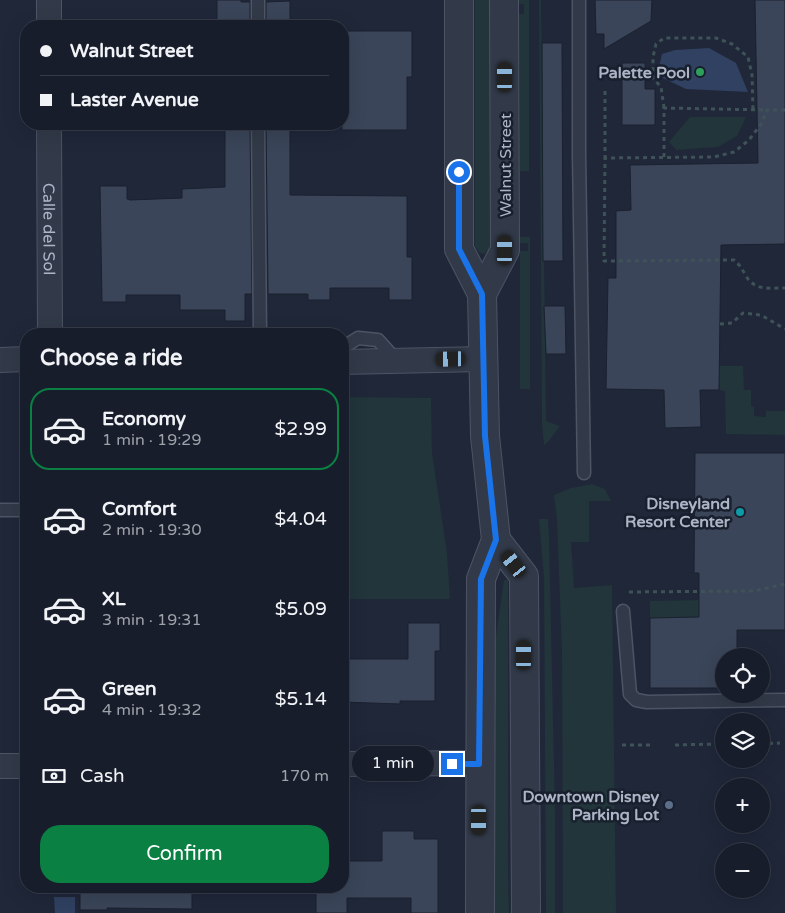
<!DOCTYPE html>
<html lang="en">
<head>
<meta charset="utf-8">
<style>
	body { margin:0; font-family:"Varela Round",sans-serif; background:#202633; color:#f1f3f6; height:100vh; display:flex; flex-direction:column; font-size:19px; white-space:nowrap }
	* { box-sizing:border-box; margin:0 }
	p { font-size:16px; color:#9ea2a9 }
	.icon { flex:none; width:28px; height:28px; fill:none; stroke:currentColor; stroke-width:2; stroke-linecap:round; stroke-linejoin:round }
	.map { position:relative; flex:1; overflow:hidden }
	.side { position:absolute; left:20px; top:328px; width:329px; height:565px; display:flex; flex-direction:column; background:#171d2b; border-radius:20px; box-shadow:0 5px 20px #0002,0 0 0 1px #363b47 }
	.side>* { flex:none }
	.hud { position:absolute; left:20px; top:20px; width:329px; height:110px; border-radius:20px; box-shadow:0 5px 20px #0002,0 0 0 1px #363b47; display:grid; align-content:center; height:110px; padding:0 20px; background:#171d2b }
	.buttons { position:absolute; left:715px; top:648px; display:grid; gap:10px }
	.buttons a { display:grid; place-items:center; width:55px; height:55px; border-radius:50%; background:#171d2b; box-shadow:0 5px 20px #0002,0 0 0 1px #363b47; font-size:25px }
	.end { position:absolute; width:22px; height:22px; margin:-11px; border:6px solid #1a73e8; background:#fff; box-shadow:0 0 0 2px #fff }
	.from { border-radius:50% }
	.bubble { position:absolute; height:35px; border-radius:18px; background:#171d2b; box-shadow:0 5px 20px #0002,0 0 0 1px #363b47; font-size:16px; font-weight:600; line-height:35px; text-align:center }
	.car { position:absolute; width:15px; height:30px; margin:-15px -8px; border-radius:6px; box-shadow:0 0 4px 1px #0007; background:linear-gradient(#222 24%,#8ab4d8 0 40%,#222 0 76%,#8ab4d8 0 86%,#222 0) }
	.hud b { display:flex; align-items:center; gap:18px; height:48px; font-size:19px }
	.hud b+b { border-top:1px solid #363b47 }
	.hud i { width:12px; height:12px; background:#f1f3f6 }
	ul { padding:0; list-style:none }
	li { display:flex; align-items:center; gap:15px; height:82px; margin:0 10px 8px; padding:0 10px; border:2px solid transparent; border-radius:20px }
	li div { flex:1 }
	li b { display:block; font-size:19px }
	li em { font-style:normal; font-weight:600 }
	li.current { border-color:#0b8043 }
	li>.icon { width:45px; height:45px; stroke-width:1.5 }
	h2 { padding:0 20px; font-size:22px; line-height:60px }
	.pay { display:flex; align-items:center; gap:12px; height:55px; padding:0 20px; font-size:19px }
	.pay p { margin-inline-start:auto }
	.action { display:flex; gap:10px; margin-top:auto; padding:10px 20px }
	.action a { flex:1; height:58px; border-radius:20px; background:#0b8043; color:#fff; font-size:20px; font-weight:600; line-height:58px; text-align:center }
	.map>svg:first-child { display:block }
	.green { fill:#21353a }
	.water { fill:#304161 }
	.building { fill:#3a4559; stroke:#1a212f }
	.lines { fill:none; stroke-linecap:round; stroke-linejoin:round }
	.service-casing { stroke:#4d5464; stroke-width:15 }
	.minor-casing { stroke:#4d5464; stroke-width:26 }
	.tertiary-casing { stroke:#4d5464; stroke-width:30 }
	.path { stroke:#3e5257; stroke-width:3; stroke-dasharray:4 4; stroke-linecap:butt }
	.service { stroke:#323a49; stroke-width:12 }
	.minor { stroke:#323a49; stroke-width:24 }
	.tertiary { stroke:#323a49; stroke-width:28 }
	.route { stroke:#1a73e8; stroke-width:6 }
	.leisure-dot { fill:#2e9e5b; stroke:#181f2d; stroke-width:2 }
	.culture-dot { fill:#0f9aa8; stroke:#181f2d; stroke-width:2 }
	.service-dot { fill:#5c6f8a; stroke:#181f2d; stroke-width:2 }
	.labels { text-anchor:middle; stroke-width:5; stroke-linejoin:round; paint-order:stroke }
	.poi-label { font-size:16px; font-weight:bold; fill:#acb4c6; stroke:#181f2d; text-anchor:end }
	.street-label { font-size:16px; fill:#acb4c6; stroke:#181f2d }
</style>
</head>
<body>
<div class="map">
<svg width="785" height="913" viewBox="0 0 785 913">
	<rect width="100%" height="100%" fill="#1f2739"/>
	<g class="green">
		<path d="M475 0H490L492 246 490 250 483 254 479 252 475 246Z"/>
		<path d="M519 0H529V171H520L519 14H524V4H519Z"/>
		<path d="M539 0H541L546 421 560 426 548 442 544 445 542 425Z"/>
		<path d="M690 117H746L737 136 718 147 676 150 669 142Z"/>
		<path d="M520 237H530V389H520V251H528V243H520Z"/>
		<path d="M719 366H743L744 390H751V406L754 407V416L766 417V411H785V435L726 434 725 391 719 390Z"/>
		<path d="M343 397 431 398 432 453 447 553 450 599H343Z"/>
		<path d="M592 484 605 489 611 501H589V542H571L574 588 612 585 616 913H563L562 655 557 520 554 495 571 488Z"/>
		<path d="M539 519H548L549 536 555 809V913H546L544 578Z"/>
		<path d="M504 580H508V866L509 913H495L494 650Z"/>
		<path d="M699 600V617L650 618V601Z"/>
	</g>
	<g class="water">
		<path d="M709 48 736 63 748 92 686 89 663 78 659 67 662 54 675 50Z"/>
		<path d="M54 897H75V913H55Z"/>
	</g>
	<g class="building">
		<path d="M217 0H241V2H250V26H217Z"/>
		<path d="M595 0H652L651 21 604 49V34H596Z"/>
		<path d="M755 0H785V244L721 245 719 390H700L701 427 665 428 664 390 606 389 608 278H616V211L631 210 630 165 758 163Z"/>
		<path d="M290 1V26H266V2Z"/>
		<path d="M342 31H412V77H407V130H342Z"/>
		<path d="M542 43H562L563 261H543Z"/>
		<path d="M622 63H645V89H655V125H622Z"/>
		<path d="M225 124H250L252 294H245V321H225V310H180V295H126V302H102L100 186H127V199L130 200 182 198V189L225 187Z"/>
		<path d="M266 124H290V195L407 196V257H412V300H389V288H330V300H308V294H268Z"/>
		<path d="M544 306H565L566 354H546Z"/>
		<path d="M695 453H785V630H737V656H724V688H650V618L699 617V573H694Z"/>
		<path d="M408 623H440V651H435V701H400V704L342 702V659H408Z"/>
		<path d="M382 831H414V839H438V913H411V898H347V913H316V886H342V861H382Z"/>
		<path d="M80 886H192V909L107 908V910H80Z"/>
	</g>
	<g class="lines">
		<defs>
			<g id="service">
				<path d="M258 0V26"/>
				<path d="M579 0V154L584 473"/>
				<path d="M258 124 260 334"/>
				<path d="M342 348 358 338 378 340 396 360"/>
				<path d="M0 510H26"/>
				<path d="M623 611 630 694 636 700 647 702 785 700"/>
			</g>
			<g id="minor">
				<path d="M49 0V26"/>
				<path id="s1" d="M49 124 50 334"/>
				<path d="M0 360 26 359"/>
				<path d="M342 362 483 359"/>
				<path d="M342 764 479 763"/>
				<path d="M0 766H26"/>
			</g>
			<g id="tertiary">
				<path d="M459 0V249L482 294 485 436 496 540 481 579 480 913"/>
				<path d="M482 294 505 250 504 0"/>
				<path d="M496 540 524 576 526 913"/>
			</g>
		</defs>
		<use href="#service" class="service-casing"/>
		<use href="#minor" class="minor-casing"/>
		<use href="#tertiary" class="tertiary-casing"/>
		<g class="path">
			<path d="M605 91V158"/>
			<path d="M664 108 661 87 653 78V57L656 44 664 38H716L732 44 748 57 752 75 753 110"/>
			<path d="M785 110H767L761 124 749 140 734 152 714 157 605 158 604 261 734 260C740 265 742 269 746 276 755 291 769 288 785 288"/>
			<path d="M664 157V108L767 110"/>
			<path d="M720 324 732 323 743 313 761 315 785 329"/>
			<path d="M629 592 754 591 785 584"/>
			<path d="M761 744 780 743"/>
			<path d="M622 745H654"/>
			<path d="M675 745 717 744"/>
		</g>
		<use href="#service" class="service"/>
		<use href="#minor" class="minor"/>
		<use href="#tertiary" class="tertiary"/>
	</g>
	<g class="lines">
		<path class="route" d="M452 764H479L481 579 496 540 485 436 482 294 459 249V172"/>
	</g>
	<circle class="leisure-dot" cx="700" cy="72" r="5"/>
	<circle class="culture-dot" cx="740" cy="512" r="5"/>
	<circle class="service-dot" cx="669" cy="805" r="5"/>
	<g class="labels">
		<g class="poi-label">
			<text x="690" y="78">Palette Pool</text>
			<text x="730" y="509">Disneyland<tspan x="730" dy="18">Resort Center</tspan></text>
			<text x="659" y="802">Downtown Disney<tspan x="659" dy="18">Parking Lot</tspan></text>
		</g>
		<g class="street-label">
			<text transform="translate(505 165) rotate(-90)" y="6">Walnut Street</text>
			<text dy="6" stroke="none"><textPath href="#s1" startOffset="105">Calle del Sol</textPath></text>
		</g>
	</g>
</svg>
<div class="buttons">
<a><svg class="icon" aria-label="locate" viewBox="0 0 24 24"><circle cx="12" cy="12" r="6"/><path d="M12 2v4M12 18v4M2 12h4M18 12h4"/></svg></a>
<a><svg class="icon" aria-label="layers" viewBox="0 0 24 24"><path d="M12 4l9 5-9 5-9-5zM3 14l9 5 9-5"/></svg></a>
<a>+</a>
<a>−</a>
</div>
<i class="end from" style="left:459px;top:172px"></i>
<i class="end" style="left:452px;top:764px"></i>
<div class="bubble" style="left:352px;top:746px;width:82px">1 min</div>
<i class="car" style="left:505px;top:77px;rotate:0deg"></i>
<i class="car" style="left:505px;top:250px;rotate:0deg"></i>
<i class="car" style="left:451px;top:359px;rotate:269deg"></i>
<i class="car" style="left:514px;top:564px;rotate:322deg"></i>
<i class="car" style="left:524px;top:655px;rotate:0deg"></i>
<i class="car" style="left:479px;top:820px;rotate:180deg"></i>
<div class="hud">
<b><i class="from"></i>Walnut Street</b>
<b><i></i>Laster Avenue</b>
</div>
<section class="side">
<h2>Choose a ride</h2>
<ul>
<li class="current"><svg class="icon" aria-label="car" viewBox="0 0 24 24"><path d="M5 17H2v-5l4-1 3-4h7l3 4 3 1v5h-3M9 17h6M6 11h13"/><circle cx="7" cy="17" r="2"/><circle cx="17" cy="17" r="2"/></svg><div><b>Economy</b><p>1 min · 19:29</p></div><em>$2.99</em></li>
<li><svg class="icon" aria-label="car" viewBox="0 0 24 24"><path d="M5 17H2v-5l4-1 3-4h7l3 4 3 1v5h-3M9 17h6M6 11h13"/><circle cx="7" cy="17" r="2"/><circle cx="17" cy="17" r="2"/></svg><div><b>Comfort</b><p>2 min · 19:30</p></div><em>$4.04</em></li>
<li><svg class="icon" aria-label="car" viewBox="0 0 24 24"><path d="M5 17H2v-5l4-1 3-4h7l3 4 3 1v5h-3M9 17h6M6 11h13"/><circle cx="7" cy="17" r="2"/><circle cx="17" cy="17" r="2"/></svg><div><b>XL</b><p>3 min · 19:31</p></div><em>$5.09</em></li>
<li><svg class="icon" aria-label="car" viewBox="0 0 24 24"><path d="M5 17H2v-5l4-1 3-4h7l3 4 3 1v5h-3M9 17h6M6 11h13"/><circle cx="7" cy="17" r="2"/><circle cx="17" cy="17" r="2"/></svg><div><b>Green</b><p>4 min · 19:32</p></div><em>$5.14</em></li>
</ul>
<div class="pay"><svg class="icon" aria-label="cash" viewBox="0 0 24 24"><path d="M3 7h18v10H3z"/><circle cx="12" cy="12" r="2"/></svg>Cash<p>170 m</p></div>
<div class="action"><a>Confirm</a></div>
</section>
</div>
</body>
</html>
